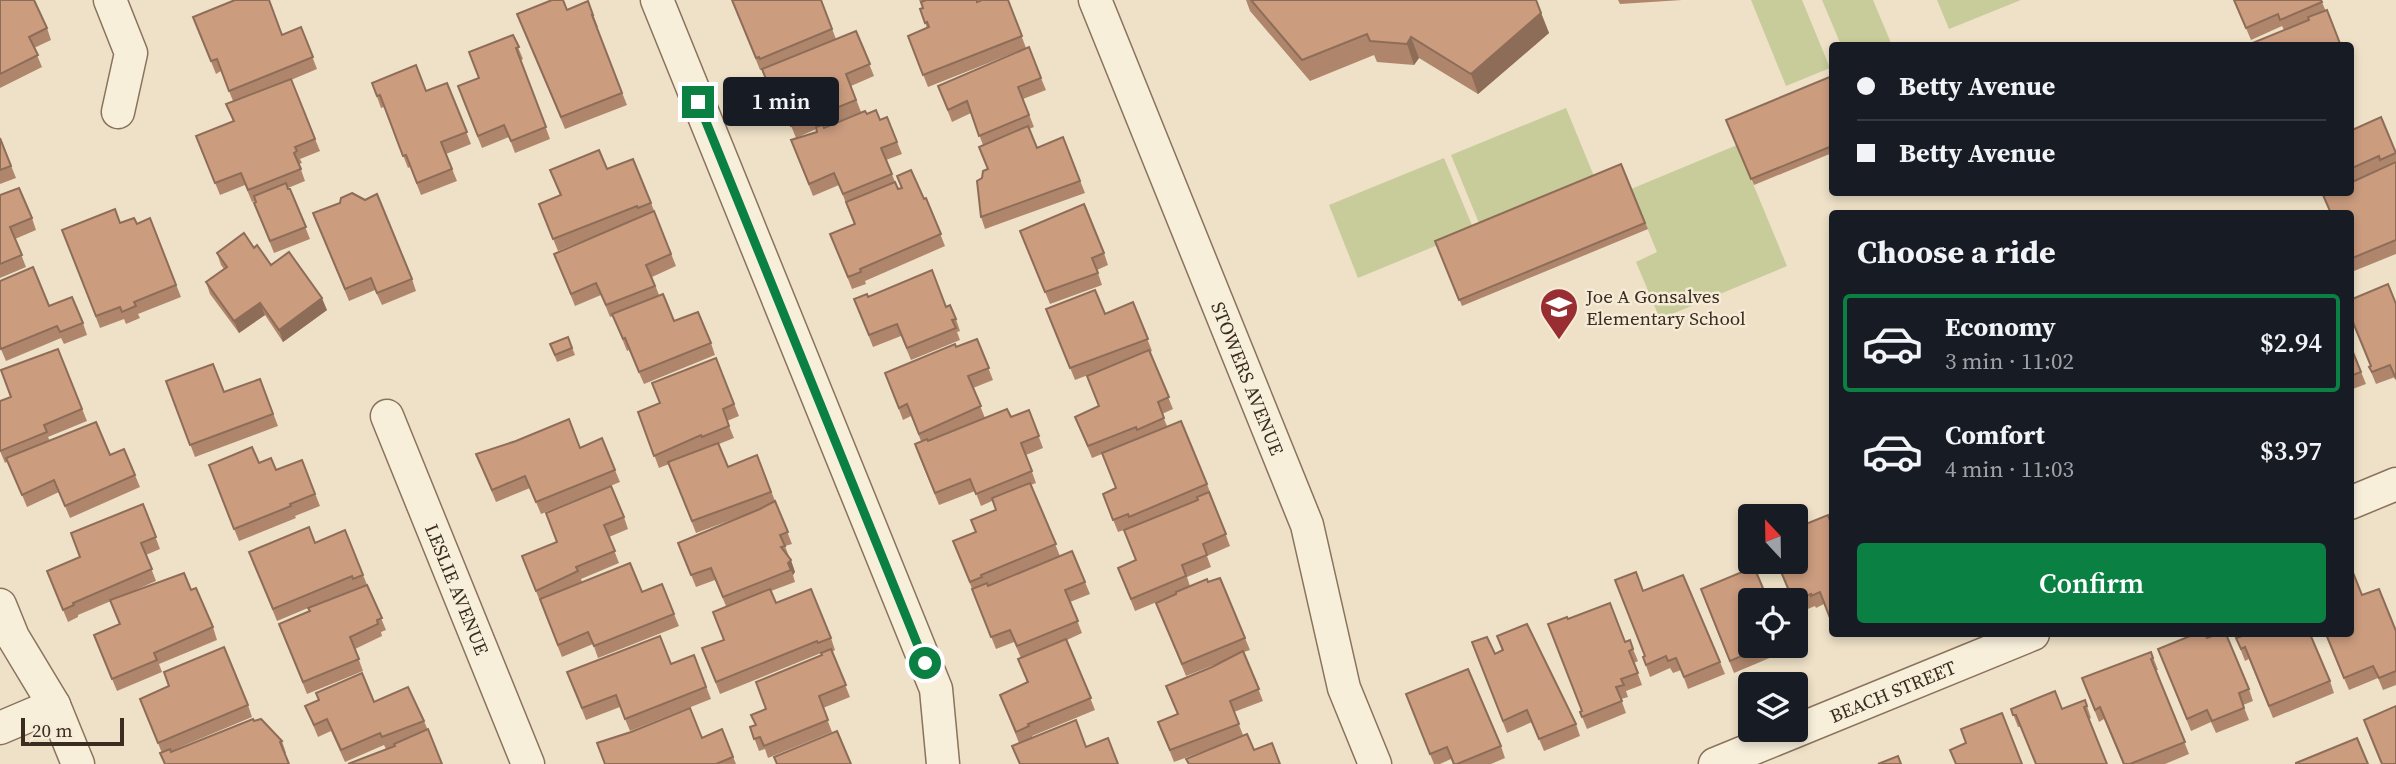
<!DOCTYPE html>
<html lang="en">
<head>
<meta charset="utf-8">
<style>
	body { margin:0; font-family:"Source Serif 4",serif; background:#242831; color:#f1f3f6; height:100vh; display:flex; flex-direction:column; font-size:26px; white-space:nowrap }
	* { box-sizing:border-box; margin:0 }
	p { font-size:23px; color:#9ea1a6 }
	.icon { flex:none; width:38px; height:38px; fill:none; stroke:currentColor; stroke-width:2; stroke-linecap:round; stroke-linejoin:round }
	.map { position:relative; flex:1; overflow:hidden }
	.panel { position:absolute; left:1829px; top:210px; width:525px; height:427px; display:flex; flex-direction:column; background:#171b24; border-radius:7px; box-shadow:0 4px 10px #0003 }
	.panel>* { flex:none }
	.banner { position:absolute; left:1829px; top:42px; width:525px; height:154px; border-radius:7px; box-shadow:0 4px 10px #0003; display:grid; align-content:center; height:154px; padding:0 28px; background:#171b24 }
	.needle { width:46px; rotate:338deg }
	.tools { position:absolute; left:1738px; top:504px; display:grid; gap:14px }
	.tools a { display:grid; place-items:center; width:70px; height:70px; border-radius:7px; background:#171b24; box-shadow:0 4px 10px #0003; font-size:35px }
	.scale { position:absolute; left:21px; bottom:18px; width:103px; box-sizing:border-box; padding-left:7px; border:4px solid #3a2c20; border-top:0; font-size:19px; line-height:24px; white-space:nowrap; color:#3a2c20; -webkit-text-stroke:5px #f5ebd7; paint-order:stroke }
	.end { position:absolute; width:32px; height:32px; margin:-16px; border:9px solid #0b8043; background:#fff; box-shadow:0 0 0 4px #fff }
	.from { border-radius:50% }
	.bubble { position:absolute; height:49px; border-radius:7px; background:#171b24; box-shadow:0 4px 10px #0003; font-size:23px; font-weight:600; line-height:49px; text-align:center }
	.banner b { display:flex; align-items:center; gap:24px; height:66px; font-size:26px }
	.banner b+b { border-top:2px solid #363941 }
	.banner i { width:18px; height:18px; background:#f1f3f6 }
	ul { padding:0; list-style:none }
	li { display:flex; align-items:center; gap:21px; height:98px; margin:0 14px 10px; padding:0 14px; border:4px solid transparent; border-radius:7px }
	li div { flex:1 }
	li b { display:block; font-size:26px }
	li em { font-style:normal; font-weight:600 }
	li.selected { border-color:#0b8043 }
	li>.icon { width:63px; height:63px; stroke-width:1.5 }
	h2 { padding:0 28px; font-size:32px; line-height:84px }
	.action { display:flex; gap:14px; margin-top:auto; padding:14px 28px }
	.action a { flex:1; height:80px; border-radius:7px; background:#0b8043; color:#fff; font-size:28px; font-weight:600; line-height:80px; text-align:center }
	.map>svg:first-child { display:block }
	.green { fill:#c8cc9b }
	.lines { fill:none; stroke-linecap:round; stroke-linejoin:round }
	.minor-casing { stroke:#89735d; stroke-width:35 }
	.minor { stroke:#f8efdb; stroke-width:32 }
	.wall { fill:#af866c }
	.shaded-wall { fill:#8e6d58 }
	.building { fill:#cb9c7e; stroke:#8e6d58; stroke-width:2 }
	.route { stroke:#0b8043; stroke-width:9 }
	.labels { text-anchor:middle; stroke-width:5; stroke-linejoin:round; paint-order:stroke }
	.poi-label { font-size:19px; fill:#3a2c20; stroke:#f5ebd7; text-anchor:start }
	.street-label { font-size:19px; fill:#3a2c20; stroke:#f5ebd7 }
</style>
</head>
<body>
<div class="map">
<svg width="2396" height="764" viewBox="0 0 2396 764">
	<rect width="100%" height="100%" fill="#eee1c7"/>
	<g class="green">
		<path d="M1751 0H1802L1830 68 1786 86Z"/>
		<path d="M1822 0H1873L1891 43 1884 45H1841Z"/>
		<path d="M1937 0H2021L1949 29Z"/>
		<path d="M1566 108 1596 181 1481 228 1451 155Z"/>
		<path d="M1737 145 1787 266 1660 319 1636 262 1657 252 1631 189Z"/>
		<path d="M1444 158 1474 230 1358 278 1329 205Z"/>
	</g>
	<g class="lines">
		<defs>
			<g id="minor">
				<path d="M110 0 131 53 118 112"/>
				<path d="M657 0 936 689 943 764"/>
				<path id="s1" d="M1095 0 1307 525 1344 688 1375 764"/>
				<path id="s2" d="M387 416 528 764"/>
				<path d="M2350 503 2396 484"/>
				<path d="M0 605 13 637 54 705 78 764"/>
				<path d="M0 728 54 705"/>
				<path id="s3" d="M1715 764 2033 634"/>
			</g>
		</defs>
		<use href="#minor" class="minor-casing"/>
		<use href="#minor" class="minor"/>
	</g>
	<g class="wall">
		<path d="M0 0 47 28 51 40 34 48 42 67 0 88Z"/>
		<path d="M732 0H821L836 39 856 31 874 76 851 86 861 112 824 127V128L867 114 880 120 887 117 902 154 886 160 898 189 901 188 897 176 924 199 926 198 945 246 865 281 866 284 852 289 830 234 854 224 847 206 839 185 813 196 791 140 817 132 816 129 796 138 786 113 775 117 763 85 767 84 762 70H760Z"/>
		<path d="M919 0H977V2L1008 0 1026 48 928 87 908 36 927 28 920 9 923 8Z"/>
		<path d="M1246 0H1536L1549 33 1478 94 1419 58 1414 65 1377 62 1374 55 1310 81 1250 11Z"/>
		<path d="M1618 0H1682L1620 4Z"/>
		<path d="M2234 0H2321L2341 46 2284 30 2282 26 2251 40Z"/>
		<path d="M588 1 598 27H596L627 105 565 129 517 14 567 10Z"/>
		<path d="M193 17 282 35 301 27 317 69 291 80 320 151 300 159 302 163 299 164 305 181 288 188V189H290L310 239 274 253 254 203 256 202V201L252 202 245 185 220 195 196 136 233 121 226 104 233 101 221 71 216 74Z"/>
		<path d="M513 35 523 59 521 60 550 139 515 153 509 137 482 148 462 98Z"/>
		<path d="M1832 76V153L1754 185 1726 120Z"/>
		<path d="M1041 78 1046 90 1023 99 1034 127 1029 129 1037 148 1063 137 1085 193 985 229 981 217 982 178 988 169 983 145 971 113 952 122 938 86Z"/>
		<path d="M372 83 426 91 447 83 471 144 446 154 457 181 421 195 410 167 408 168 384 107 381 108Z"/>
		<path d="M2350 131 2396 153V254L2354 271 2350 262V214L2329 212 2350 192Z"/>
		<path d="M0 138 16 178 0 184Z"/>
		<path d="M1621 164 1648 229 1462 306 1435 241Z"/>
		<path d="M607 169 651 203 676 266 652 277 659 295 674 321 711 343 715 355 644 384 629 350 627 351 613 316 610 317 601 295 575 306 554 254 595 236 558 251 539 204 560 195 550 170Z"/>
		<path d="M0 195 32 218 36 230 15 239 26 267 0 278Z"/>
		<path d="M313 213 412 279 416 291 382 305 375 290 349 301Z"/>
		<path d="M150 218 181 297 138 314 140 318 126 324 124 319 100 328 62 230 120 223 137 224Z"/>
		<path d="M1020 231 1104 253 1108 265 1097 270 1102 285 1050 304Z"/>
		<path d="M254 248 271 265 327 310 283 342 265 315 239 333 210 294 206 282 224 269 221 265 217 253Z"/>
		<path d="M868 297 946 307 956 319 960 331 957 332 960 340 911 360 901 336 873 347 854 299Z"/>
		<path d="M2350 300 2396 304V380L2395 377 2376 384 2369 367 2371 366 2350 317Z"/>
		<path d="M1133 302 1152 351 1150 352 1173 409 1162 414 1167 426 1207 484 1230 546 1207 556 1211 567 1187 577 1190 586 1208 582 1245 638 1250 650 1244 652 1263 701 1234 712 1243 735 1254 750 1280 764 1220 745 1174 762 1158 722 1177 714 1212 667 1229 659 1186 676 1156 603 1176 594 1135 611 1118 568 1136 561 1133 527 1118 532 1103 494 1116 488 1102 454 1092 458 1075 417 1099 407 1087 376 1096 372 1075 380 1051 321 1105 314Z"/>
		<path d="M49 306 83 323 87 335 64 344 61 338 6 361 0 347Z"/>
		<path d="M568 337 575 355 557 362 550 344Z"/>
		<path d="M977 339 993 380 973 388 985 418 1011 417 1029 410 1043 448 1026 455 1036 483 1031 485 1060 556 1085 582 1090 594 1070 602 1082 633 1067 640 1095 710 1032 736 1033 738 1086 747 1118 764 1019 743 1000 695 1027 682 1018 659 1021 658 1014 642 996 649 953 541 976 532 996 510 992 501 981 506 975 491 939 505 919 456 921 441 911 416 903 420 885 373Z"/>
		<path d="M2350 345 2366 384 2350 390Z"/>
		<path d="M58 349 87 421 48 437 50 441 110 455 135 475 140 487 70 518 59 492 27 507 8 461 5 463 0 451 11 397Z"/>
		<path d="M716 358 739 416 727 421 734 438 719 444 728 467 757 455 792 544 785 546 795 572 793 575 795 582 771 591 776 603 831 638 835 650 832 652 850 697 823 708 832 732 768 758 765 749 759 751 750 727 755 725 766 709 822 655 821 653 720 694 702 648 724 640 726 606 715 580 696 587 678 543 750 513 696 533 669 464 659 468 638 412 659 404Z"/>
		<path d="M260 379 278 426 195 457 166 381 224 392Z"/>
		<path d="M580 448 615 470 620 482 541 514 530 488 496 502 476 454Z"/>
		<path d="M302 460 320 506 295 516 296 518 239 541 213 477 259 463 276 470Z"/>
		<path d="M143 504 160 549 146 555 156 581 124 595 191 590 213 627 217 640 159 664 162 672 117 691 94 635 120 624 111 601 78 615V617L68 622 47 571 80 557Z"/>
		<path d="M624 517 628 529 609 537 619 563 581 579 582 582 642 592 674 614 679 626 598 658 593 644 562 657 522 556Z"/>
		<path d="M1832 527V624L1824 604 1816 608 1815 606 1798 613 1796 608V600H1792L1776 562H1796Z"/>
		<path d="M315 543 363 575 386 630 381 632 382 636 355 649 363 671 307 694 279 624 310 611 308 608 277 621 249 552Z"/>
		<path d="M1643 591 1720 662 1725 674 1688 689 1681 670 1673 673 1670 668 1650 677 1643 657 1645 656Z"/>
		<path d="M2362 595 2396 631V685L2383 690 2378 678 2349 690 2325 634H2350Z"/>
		<path d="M1705 601 1750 646H1778H1776L1779 654 1734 673Z"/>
		<path d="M1568 619 1625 642 1633 649 1638 661 1634 663 1642 685 1626 691 1628 697 1621 699 1626 713 1587 729 1580 712 1582 711Z"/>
		<path d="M1497 636 1576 724 1580 736 1544 751 1532 722 1507 733 1472 642 1495 654 1502 651Z"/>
		<path d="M2207 638 2249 689 2253 701 2243 705 2249 720 2216 733 2211 722 2191 731 2158 649Z"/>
		<path d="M2236 638 2330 681 2334 693 2273 718 2249 659 2245 661Z"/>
		<path d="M2151 652 2158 670H2156L2189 754 2165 764H2123L2104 719 2099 722 2082 678Z"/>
		<path d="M694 655 711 699 630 731 620 707 586 720 567 672 671 664Z"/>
		<path d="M140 699 248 705 252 717 171 751 254 721 282 741 286 753H162Z"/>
		<path d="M2085 700 2091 718 2089 719 2018 727 2011 709H2062Z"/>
		<path d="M374 702 424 721 442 764 386 749 384 745 345 762 331 731 318 737 305 706Z"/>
		<path d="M1410 706 1501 746 1505 758 1491 764H1453L1451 759 1440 764H1434Z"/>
		<path d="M722 729 736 764H605L702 738Z"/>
	</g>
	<g class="shaded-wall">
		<path d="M1541 13 1549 33 1478 94 1471 74Z"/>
		<path d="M1411 37 1419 58 1414 65 1407 44Z"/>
		<path d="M322 298 327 310 283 342 279 330Z"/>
		<path d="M260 303 265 315 239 333 234 321Z"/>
		<path d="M791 560 795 572 793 575 788 563Z"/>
	</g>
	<g class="building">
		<path d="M0 0H34L47 28 29 37 38 55 0 74Z"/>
		<path d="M235 0H269L282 35 301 27 313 57 229 91 217 59 211 61 193 17Z"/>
		<path d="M552 0H563L567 10 588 1 593 15H592L622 93 561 117 517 14Z"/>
		<path d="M732 0H821L832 29 760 59 759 57 756 58Z"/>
		<path d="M926 0H977V2L982 0H1008L1022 36 923 75 908 36 929 27 927 22 925 23 920 9 923 8 921 2Z"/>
		<path d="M1251 0H1536L1541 13 1471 74 1411 37 1407 44 1370 41 1367 34 1302 60Z"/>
		<path d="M2234 0H2321L2322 2 2280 20 2278 14 2246 28Z"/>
		<path d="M2327 10 2341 46H2251L2250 44 2309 20 2308 17Z"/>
		<path d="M856 31 870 64 846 74 856 100 791 126 781 101 771 105 763 85 768 84 762 69Z"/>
		<path d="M513 35 519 47 516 48 546 127 511 141 504 125 478 136 458 86 479 78 469 52Z"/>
		<path d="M1029 47 1041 78 1018 87 1029 115 979 136 967 101 948 110 938 86Z"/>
		<path d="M416 65 426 91 447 83 467 132 441 142 452 169 417 183 406 155 403 156 380 95 377 96 372 83Z"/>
		<path d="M1832 76V146L1751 179 1726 120Z"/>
		<path d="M291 79 315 139 295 147 297 151 294 153 301 169 248 190 241 173 215 183 196 136 234 121 226 104Z"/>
		<path d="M876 110 880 120 887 117 897 142 881 148 892 174 843 194 834 173 809 184 791 140 817 132 816 127 823 125 824 128 865 111 867 114Z"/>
		<path d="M2381 117 2396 153 2380 160 2379 156 2350 169V131Z"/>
		<path d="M1028 126 1037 148 1063 137 1080 181 981 217 977 181 982 178 983 171 988 169 979 147Z"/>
		<path d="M0 138 11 166 0 170Z"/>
		<path d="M599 150 607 169 633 159 651 203 638 208 637 206 553 239 539 204 561 195 550 170Z"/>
		<path d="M2396 162V240L2350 259V214H2324L2330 211 2323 195 2329 192H2350V183Z"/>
		<path d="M1621 164 1645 223 1459 300 1435 241Z"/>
		<path d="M911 170 924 199 926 198 941 234 860 269 861 272 848 277 830 234 855 224 846 202 895 182 898 189 902 188 897 176Z"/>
		<path d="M286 183 288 189H290L306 227 270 241 254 203 256 202 254 196Z"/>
		<path d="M19 188 32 218 10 227 22 255 0 264V195Z"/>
		<path d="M352 193 365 200 377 194 412 279 377 293 371 278 345 289 313 213 340 203 341 198Z"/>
		<path d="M1084 204 1104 253 1092 258 1098 273 1045 292 1020 231Z"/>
		<path d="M115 209 120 223 134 218 137 224 150 218 176 285 134 302 136 306 122 312 120 307 96 316 62 230Z"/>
		<path d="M654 211 671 254 646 265 655 286 606 305 596 283 571 294 554 254Z"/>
		<path d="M244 233 254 248 257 245 271 265 289 252 322 298 279 330 260 303 234 321 206 282 227 267 217 253Z"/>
		<path d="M33 267 49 306 72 297 83 323 60 332 57 326 1 349 0 346V281Z"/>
		<path d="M932 270 946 307 950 305 956 319 952 320 956 328 907 348 897 324 869 335 854 299 867 294 868 297Z"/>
		<path d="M2388 284 2396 304V379L2390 365 2372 372 2369 367 2371 366 2350 315V300Z"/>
		<path d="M1095 290 1105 314 1133 302 1148 339 1070 368 1046 309Z"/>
		<path d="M663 294 674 321 698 312 711 343 639 372 625 338 623 339 612 314Z"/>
		<path d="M568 337 572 348 555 355 550 344Z"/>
		<path d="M977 339 989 368 968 376 981 406 919 434 907 404 899 408 885 373 955 344 956 347Z"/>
		<path d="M2350 345 2361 372 2350 376Z"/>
		<path d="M58 349 82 409 44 425 47 432 0 451V401L11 397 1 370Z"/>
		<path d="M1149 350 1169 397 1158 402 1164 418 1137 430 1136 427 1088 446 1075 417 1099 406 1087 376Z"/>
		<path d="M716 358 734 404 723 409 729 426 702 437 701 435 654 456 638 412 660 403 652 383Z"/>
		<path d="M213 364 224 392 260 379 273 414 190 445 166 381Z"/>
		<path d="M1007 409 1011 417 1029 410 1039 436 1021 443 1032 471 976 494 970 479 935 493 915 444 927 439 928 441Z"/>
		<path d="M569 419 580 448 602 438 615 470 536 502 525 476 492 490 476 454 516 441Z"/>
		<path d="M1181 421 1207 484 1129 517 1128 514 1113 520 1103 494 1116 488 1102 453Z"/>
		<path d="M96 422 110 455 124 449 135 475 65 506 54 480 22 495 6 458Z"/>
		<path d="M718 443 728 467 757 455 771 492 692 521 668 462Z"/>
		<path d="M252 447 259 463 271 458 276 470 302 460 315 494 290 504 291 506 234 529 209 465Z"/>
		<path d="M1030 483 1056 544 981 575 982 577 970 582 953 541 976 532 971 520 996 510 992 498Z"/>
		<path d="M611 486 624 517 604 525 615 551 576 567 578 571 536 591 522 556 557 542 546 513Z"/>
		<path d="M1209 492 1226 534 1203 544 1207 555 1182 565 1186 576 1131 599 1118 568 1136 560 1124 530 1198 500 1197 497Z"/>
		<path d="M775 501 788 532 780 535 785 546 781 547 791 560 788 563 791 570 723 597 711 568 691 575 678 543 760 509Z"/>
		<path d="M143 504 156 537 141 543 152 569 73 603 74 605 63 610 47 571 80 557 71 533Z"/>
		<path d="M1828 515 1832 527V617L1830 618 1820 592 1811 596V594L1795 600H1793L1777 562H1796V528Z"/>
		<path d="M309 527 315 543 345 530 363 575 353 579 352 576 273 609 249 552Z"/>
		<path d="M1072 551 1085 582 1065 590 1078 621 1017 646 1010 630 991 637 972 589 987 583 988 586Z"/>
		<path d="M630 563 642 592 662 584 674 614 594 646 588 632 558 645 540 599Z"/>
		<path d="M1754 567 1768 600H1750V646H1765L1730 661 1701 589Z"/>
		<path d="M2352 570 2362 595 2379 589 2396 631V671L2379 678 2373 666 2344 678 2326 634H2350V571Z"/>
		<path d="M1636 572 1643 591 1683 575 1720 662 1684 677 1676 658 1668 661 1666 656 1646 665 1643 657 1645 656 1615 580Z"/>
		<path d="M184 573 191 590 196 588 213 627 154 653 157 660 112 679 94 635 120 624 110 600Z"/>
		<path d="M1220 578 1245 638 1182 664 1156 603 1176 594V592L1207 579 1208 582Z"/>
		<path d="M367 585 382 618 377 620 378 624 350 637 359 659 303 682 279 624 310 611 308 608Z"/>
		<path d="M770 589 776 603 811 589 831 638 818 643 817 641 716 682 702 648 724 640 713 612Z"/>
		<path d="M1610 603 1625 642 1630 640 1633 649 1629 651 1638 673 1621 679 1624 685 1616 687 1622 701 1582 717 1580 712 1582 711 1548 624 1567 617 1568 619Z"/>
		<path d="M1527 624 1576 724 1539 739 1527 710 1503 721 1472 642 1487 637 1495 654 1503 650 1497 636Z"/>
		<path d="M2195 634H2205L2207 638 2218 634H2226L2249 689 2239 693 2244 708 2212 721 2207 710 2187 719 2158 649Z"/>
		<path d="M2248 634H2310L2330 681 2269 706 2245 647 2241 649 2236 638Z"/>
		<path d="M660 636 671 664 694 655 706 687 625 719 616 695 582 708 567 672Z"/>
		<path d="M1066 639 1091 698 1028 724 1029 726 1016 732 1000 695 1028 682 1018 659Z"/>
		<path d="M224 647 248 705 158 743 140 699 169 686 164 672Z"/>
		<path d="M831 649 846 685 819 696 828 720 764 746 760 737 754 739 750 727 756 725 751 715 766 709 756 682 822 655 821 653Z"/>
		<path d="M1243 651 1259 689 1230 701 1239 724 1170 750 1158 722 1178 714 1166 686 1212 667Z"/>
		<path d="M2151 652 2153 658 2151 659 2185 742 2130 764H2124L2100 707 2095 710 2082 678Z"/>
		<path d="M1468 669 1501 746 1457 764H1454L1447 747 1430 754 1406 694Z"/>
		<path d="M362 673 374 702 408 687 424 721 382 737 380 733 341 750 327 719 314 725 305 706 319 700 316 693Z"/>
		<path d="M2055 691 2062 709 2085 700 2087 706 2084 707 2107 764H2036L2016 715H2013L2011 709Z"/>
		<path d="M2396 706V764H2382L2364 720Z"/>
		<path d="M690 708 702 738 722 729 733 757 716 764H605L597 743 631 732Z"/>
		<path d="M2002 713 2022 764H1956L1950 750 1966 743 1961 729Z"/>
		<path d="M253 719 254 721 261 719 282 741 280 742 289 764H165L160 753 170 749 171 752Z"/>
		<path d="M1076 720 1086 747 1108 738 1118 764H1020L1012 746Z"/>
		<path d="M428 729 442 764H348L395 746 394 744Z"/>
		<path d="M837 731 851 764H777L774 757Z"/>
		<path d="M1247 734 1254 750 1272 743 1280 764H1189L1186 759Z"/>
		<path d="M2357 738 2368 764H2296V763Z"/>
		<path d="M1898 756 1901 764H1878Z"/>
	</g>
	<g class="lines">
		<path class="route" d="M698 102 925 663"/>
	</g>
	<defs>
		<symbol id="school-pin" viewBox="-11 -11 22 30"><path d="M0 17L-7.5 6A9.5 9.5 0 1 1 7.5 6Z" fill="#982e32" stroke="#f5ebd7"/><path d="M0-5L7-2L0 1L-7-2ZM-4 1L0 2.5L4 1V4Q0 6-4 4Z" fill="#fff"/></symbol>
	</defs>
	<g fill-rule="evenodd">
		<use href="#school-pin" x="1537" y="285" width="44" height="60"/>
	</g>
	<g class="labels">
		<g class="poi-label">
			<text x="1586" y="303">Joe A Gonsalves<tspan x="1586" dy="22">Elementary School</tspan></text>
		</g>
		<g class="street-label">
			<text dy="7" stroke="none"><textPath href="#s1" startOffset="408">STOWERS AVENUE</textPath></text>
			<text dy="7" stroke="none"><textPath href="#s2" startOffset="187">LESLIE AVENUE</textPath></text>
			<text dy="7" stroke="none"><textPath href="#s3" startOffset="192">BEACH STREET</textPath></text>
		</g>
	</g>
</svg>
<div class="tools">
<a><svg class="needle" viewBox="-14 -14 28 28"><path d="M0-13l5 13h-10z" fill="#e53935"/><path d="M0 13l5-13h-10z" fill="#9ea1a6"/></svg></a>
<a><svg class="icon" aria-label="locate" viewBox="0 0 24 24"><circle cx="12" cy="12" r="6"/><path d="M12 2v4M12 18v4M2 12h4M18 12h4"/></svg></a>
<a><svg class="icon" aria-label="layers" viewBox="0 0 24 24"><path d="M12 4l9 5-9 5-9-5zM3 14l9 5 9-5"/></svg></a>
</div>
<div class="scale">20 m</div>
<i class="end from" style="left:925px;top:663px"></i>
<i class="end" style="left:698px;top:102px"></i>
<div class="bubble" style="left:723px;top:77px;width:116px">1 min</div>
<div class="banner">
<b><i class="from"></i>Betty Avenue</b>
<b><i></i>Betty Avenue</b>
</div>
<section class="panel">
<h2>Choose a ride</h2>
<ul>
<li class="selected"><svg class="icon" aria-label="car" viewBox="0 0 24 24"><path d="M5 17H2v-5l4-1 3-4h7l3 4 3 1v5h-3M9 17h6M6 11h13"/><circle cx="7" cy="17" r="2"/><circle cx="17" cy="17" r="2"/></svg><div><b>Economy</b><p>3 min · 11:02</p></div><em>$2.94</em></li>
<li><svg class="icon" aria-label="car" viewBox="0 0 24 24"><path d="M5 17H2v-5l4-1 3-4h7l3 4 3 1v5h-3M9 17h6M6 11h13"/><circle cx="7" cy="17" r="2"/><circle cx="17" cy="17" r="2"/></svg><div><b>Comfort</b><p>4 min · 11:03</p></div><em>$3.97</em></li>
</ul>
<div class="action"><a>Confirm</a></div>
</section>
</div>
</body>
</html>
